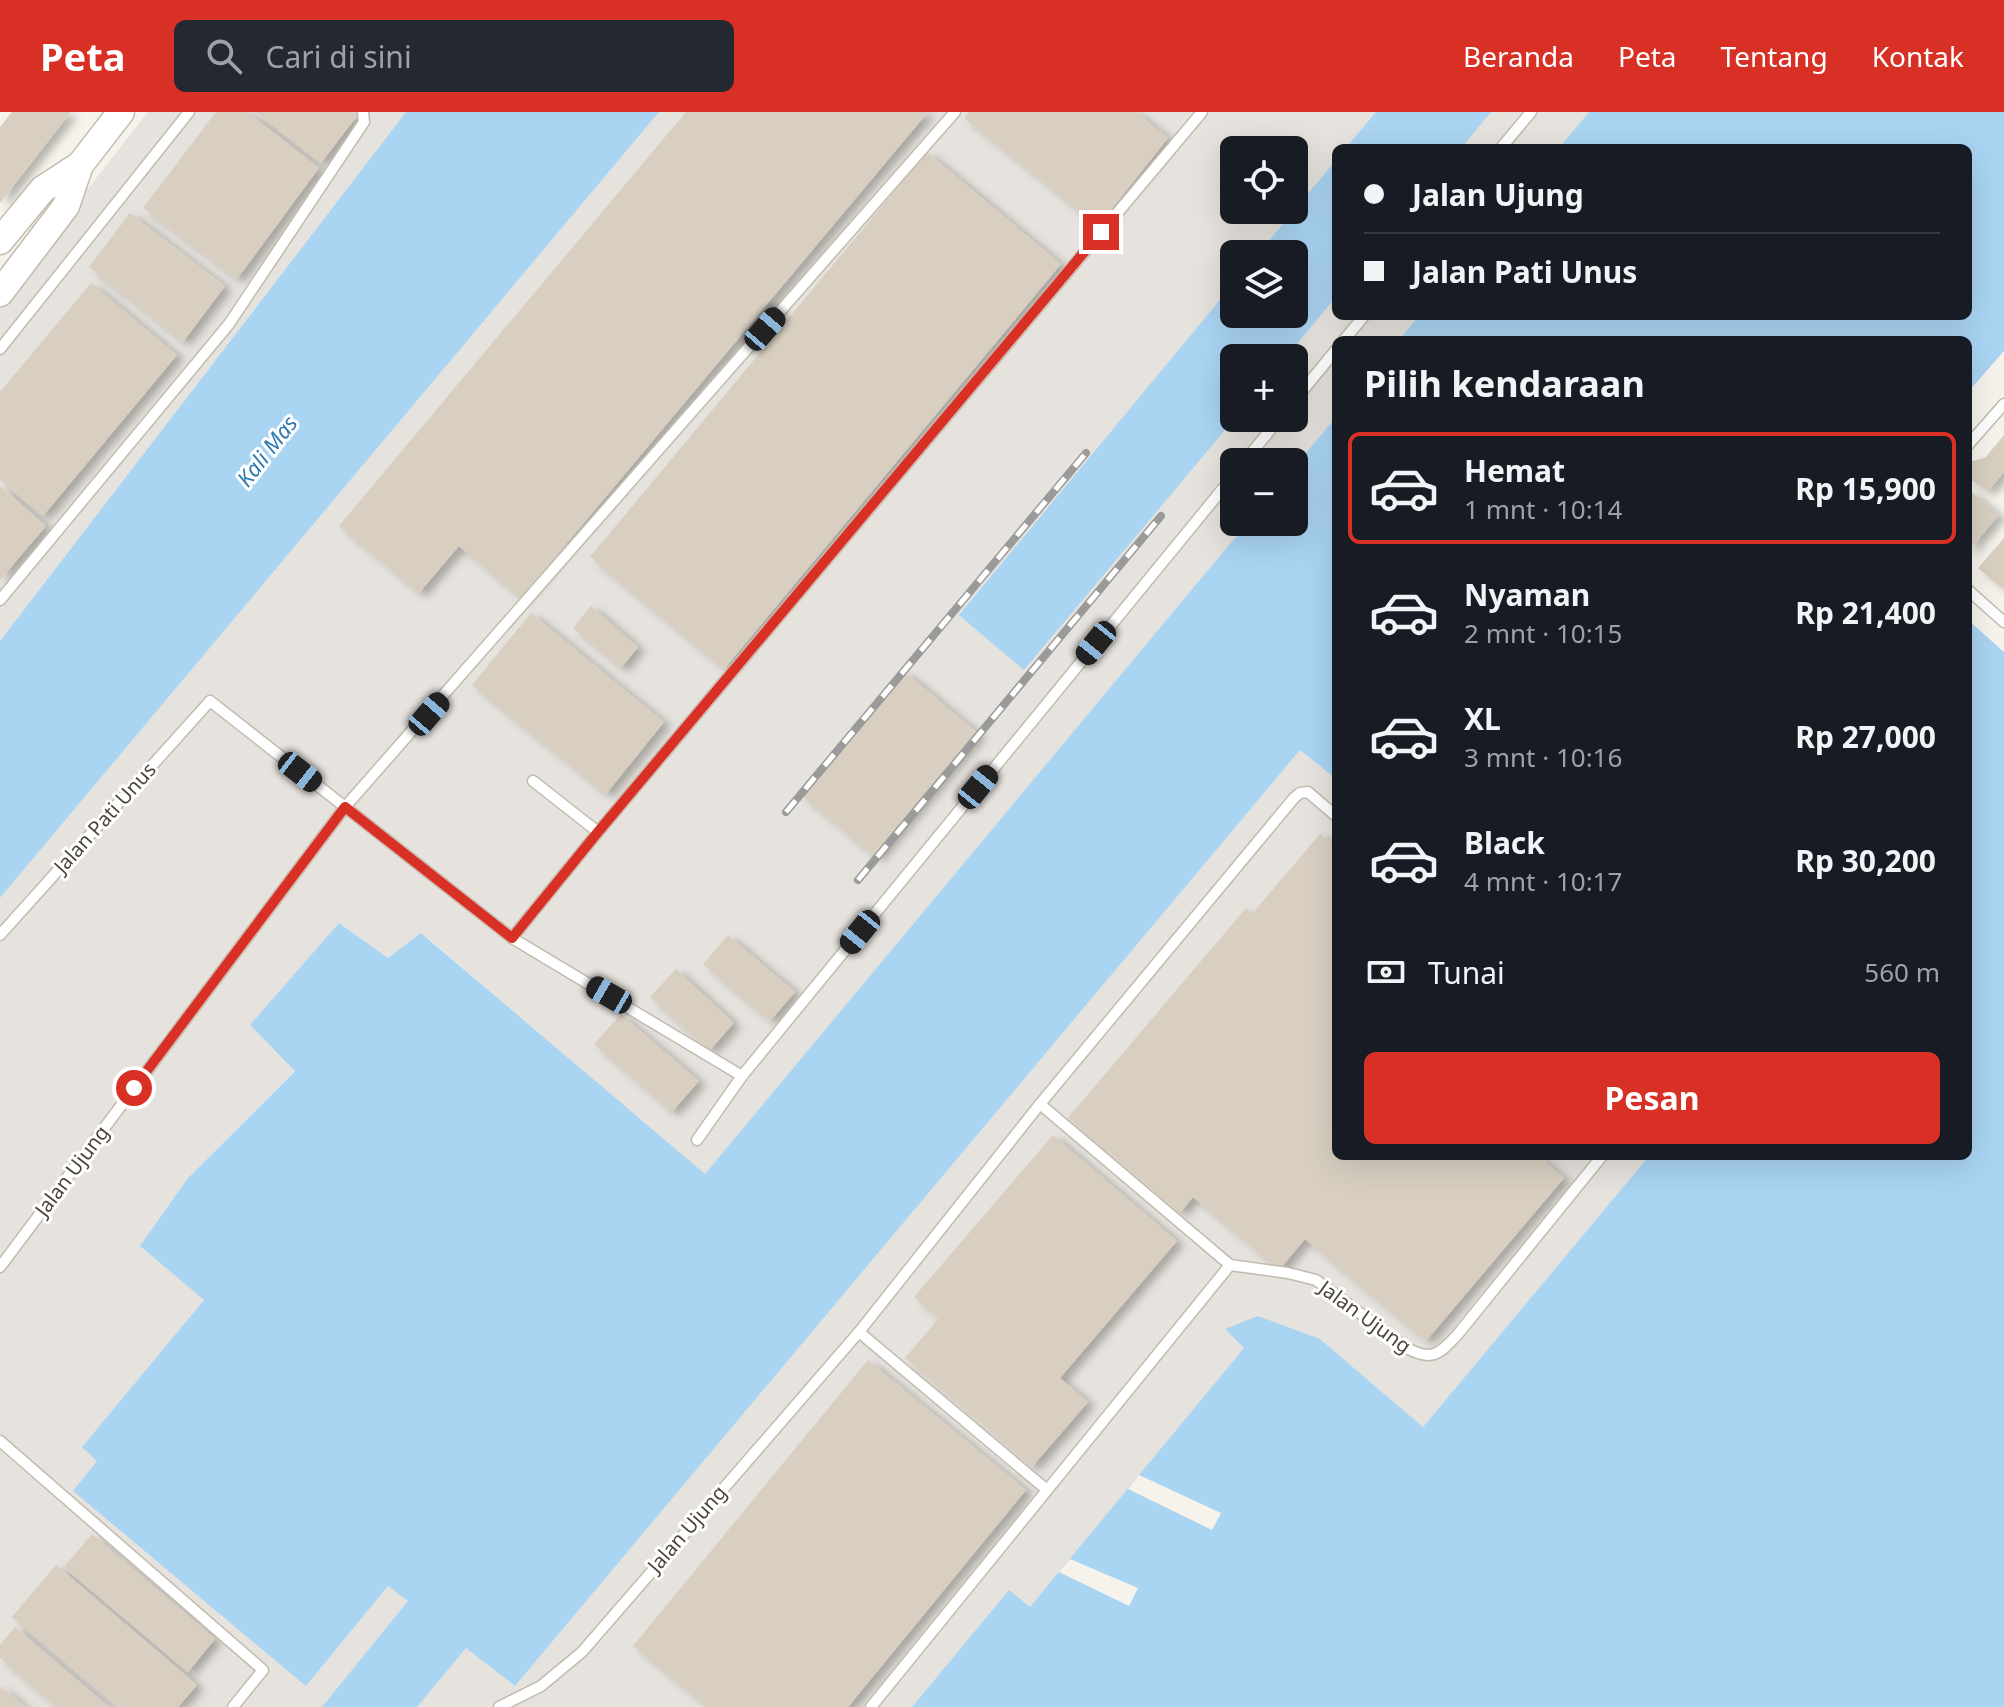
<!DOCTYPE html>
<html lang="id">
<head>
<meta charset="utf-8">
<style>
	body { margin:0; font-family:"Noto Sans",sans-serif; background:#242831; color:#f1f3f6; height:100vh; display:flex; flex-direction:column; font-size:30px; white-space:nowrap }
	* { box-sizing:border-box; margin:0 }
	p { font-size:26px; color:#9ea1a6 }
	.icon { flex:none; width:44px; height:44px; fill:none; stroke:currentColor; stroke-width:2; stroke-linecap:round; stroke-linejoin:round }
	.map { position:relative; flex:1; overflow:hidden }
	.details { position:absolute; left:1332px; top:224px; width:640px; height:824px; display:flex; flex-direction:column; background:#171b24; border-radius:12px; box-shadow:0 8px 32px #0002 }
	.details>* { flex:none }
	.banner { position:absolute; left:1332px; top:32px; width:640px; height:176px; border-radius:12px; box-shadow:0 8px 32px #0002; display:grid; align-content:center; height:176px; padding:0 32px; background:#171b24 }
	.buttons { position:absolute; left:1220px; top:24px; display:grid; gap:16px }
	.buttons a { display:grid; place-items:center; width:88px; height:88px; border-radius:12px; background:#171b24; box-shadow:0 8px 32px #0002; font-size:40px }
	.end { position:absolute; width:36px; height:36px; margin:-18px; border:10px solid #d93025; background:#fff; box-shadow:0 0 0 4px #fff }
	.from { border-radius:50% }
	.car { position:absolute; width:24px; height:48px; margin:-24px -12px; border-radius:10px; box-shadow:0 0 6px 2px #0007; background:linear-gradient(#222 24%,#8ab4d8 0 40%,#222 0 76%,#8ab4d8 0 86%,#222 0) }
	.banner b { display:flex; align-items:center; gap:28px; height:76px; font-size:30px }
	.banner b+b { border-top:2px solid #363941 }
	.banner i { width:20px; height:20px; background:#f1f3f6 }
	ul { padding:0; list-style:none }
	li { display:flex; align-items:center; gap:24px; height:112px; margin:0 16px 12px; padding:0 16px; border:4px solid transparent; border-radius:12px }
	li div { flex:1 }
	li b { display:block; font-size:30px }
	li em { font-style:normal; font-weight:700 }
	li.selected { border-color:#d93025 }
	li>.icon { width:72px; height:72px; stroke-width:1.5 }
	h2 { padding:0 32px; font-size:36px; line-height:96px }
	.pay { display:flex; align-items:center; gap:20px; height:88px; padding:0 32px; font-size:30px }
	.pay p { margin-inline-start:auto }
	.action { display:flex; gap:16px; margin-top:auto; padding:16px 32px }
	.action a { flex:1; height:92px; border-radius:12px; background:#d93025; color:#fff; font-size:32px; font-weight:700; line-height:92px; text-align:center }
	header { display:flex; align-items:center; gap:48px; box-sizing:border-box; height:112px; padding:0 40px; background:#d93025; color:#fff }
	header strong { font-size:38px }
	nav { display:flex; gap:44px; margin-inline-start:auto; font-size:28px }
	.search { width:560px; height:72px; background:#242831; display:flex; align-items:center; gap:20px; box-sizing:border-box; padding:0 28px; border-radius:12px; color:#9ea1a6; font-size:30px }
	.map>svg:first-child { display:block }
	.industrial { fill:#e6e2dd; fill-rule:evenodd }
	.water { fill:#a9d4f2 }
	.pier { fill:#f6f3ec }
	.building { fill:#d8cfc1; filter:url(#shadow) }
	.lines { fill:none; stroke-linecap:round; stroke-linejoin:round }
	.service-casing { stroke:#c2bbae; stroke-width:13 }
	.tertiary-casing { stroke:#c2bbae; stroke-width:29 }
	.service { stroke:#fff; stroke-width:10 }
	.tertiary { stroke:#fff; stroke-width:26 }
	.rail-casing { stroke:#9a9a9a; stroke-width:8 }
	.rail { stroke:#fff; stroke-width:5; stroke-dasharray:15; stroke-linecap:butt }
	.route { stroke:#d93025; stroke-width:10 }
	.labels { text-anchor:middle; stroke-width:6; stroke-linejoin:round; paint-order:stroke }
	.street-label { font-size:20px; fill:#4b4439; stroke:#fff }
	.water-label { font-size:22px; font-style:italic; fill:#2e7ab2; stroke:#fff }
</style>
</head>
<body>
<header>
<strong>Peta</strong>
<div class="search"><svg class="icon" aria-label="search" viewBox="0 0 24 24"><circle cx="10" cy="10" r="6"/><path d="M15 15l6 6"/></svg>Cari di sini</div>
<nav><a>Beranda</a><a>Peta</a><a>Tentang</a><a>Kontak</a></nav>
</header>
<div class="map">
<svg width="2004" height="1595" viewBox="0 0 2004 1595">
	<defs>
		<filter id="shadow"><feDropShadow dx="7" dy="4" stdDeviation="4" flood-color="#0004"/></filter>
	</defs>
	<rect width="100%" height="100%" fill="#f6f3ec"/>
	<g class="industrial">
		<path d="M148 0H406L0 529V189Z"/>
		<path d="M659 0H1589L1559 36H1336V204H1419L1399 228H1336V305L1294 355V350H1234V410H1248L705 1063 422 821 388 846 339 811 295 958 188 1066 141 1135 204 1188 83 1334 306 1574 389 1473 515 1574 1300 638 1336 667V1044H1649L1423 1315 1320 1227 1226 1216 1245 1235 1030 1496 1009 1478 912 1595H0V786ZM1234 38H1294V98H1234ZM1234 142H1294V202H1234ZM1234 246H1294V306H1234Z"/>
	</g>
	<g class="water">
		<path d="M406 0H659L0 786V529Z"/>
		<path d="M1376 0H1491L1461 36H1346Z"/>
		<path d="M1589 0H2004V239L1968 280V228H1399L1419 204H1968V36H1559Z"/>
		<path d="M1336 48V185L1285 246H1234L1235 306 1024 558 959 503 1234 171V202H1294V142H1258Z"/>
		<path d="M1336 305V667L1300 638 515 1574 466 1536 417 1595H322L408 1489 388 1474 306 1574 73 1379 97 1349 82 1335 204 1188 140 1134 188 1066 295 959 250 913 339 811 388 846 421 821 705 1062 1248 410H1294V355Z"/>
		<path d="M1968 508 2004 540V1595H912L1009 1478 1030 1495 1244 1236 1225 1217 1258 1204 1320 1227 1423 1315 1649 1044H1968Z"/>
	</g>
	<g class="pier">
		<path d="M1139 1363 1221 1401 1212 1418 1128 1377Z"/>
		<path d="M1070 1447 1138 1476 1129 1494 1059 1460Z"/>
	</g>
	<g class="building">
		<path d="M12 0H71L0 91V15Z"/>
		<path d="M216 0H247L319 56 237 167 143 96Z"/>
		<path d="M255 0H352L357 4 321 51Z"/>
		<path d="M686 0H928L521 486 459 434 419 481 339 414Z"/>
		<path d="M969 0H1136L1168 26 1098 114 964 6Z"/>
		<path d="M927 40 1061 152 724 557 590 445Z"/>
		<path d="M130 101 225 174 183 230 89 155Z"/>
		<path d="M91 171 177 243 43 404 0 368V280Z"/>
		<path d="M2004 323V360L1988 379 1968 366 1969 350 1985 346Z"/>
		<path d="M0 374 46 414 0 468Z"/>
		<path d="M1968 377 1999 403 1968 439Z"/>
		<path d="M2004 426V478L1978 456Z"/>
		<path d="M591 494 638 535 621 556 573 516Z"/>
		<path d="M531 501 664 610 606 682 472 573Z"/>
		<path d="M904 559 979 622 876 746 801 683Z"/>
		<path d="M1320 722 1336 735V1044H1539L1564 1066 1426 1229 1305 1127 1279 1158 1193 1085 1180 1101 1068 1006 1246 796 1252 802Z"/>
		<path d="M728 823 795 880 770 909 703 852Z"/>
		<path d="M676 857 734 911 709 939 650 885Z"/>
		<path d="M621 902 699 969 672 1000 594 932Z"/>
		<path d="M1053 1023 1177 1129 1060 1266 1088 1290 1032 1355 905 1246 939 1206 914 1185Z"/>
		<path d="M868 1248 1026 1378 848 1595H708L633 1534Z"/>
		<path d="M92 1422 215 1527 188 1560 64 1455Z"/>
		<path d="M56 1453 197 1573 178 1595H118L12 1505Z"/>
		<path d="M15 1515 109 1595H57L0 1546V1533Z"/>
		<path d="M0 1574 26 1595H0Z"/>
	</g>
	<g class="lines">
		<defs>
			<g id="service">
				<path d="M1501 36 1531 0"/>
				<path d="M1344 228 1364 204"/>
				<path d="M0 237 189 0"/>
				<path d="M1294 289 1336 238"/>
				<path d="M1968 333 2004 292"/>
				<path d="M1244 350 1280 306"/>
				<path d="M1968 478 2004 510"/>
				<path d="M0 488 229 212 364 10 363 0"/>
				<path d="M533 669 598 720"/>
				<path d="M0 823 210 589 512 826 742 964 1234 363"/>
				<path d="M512 826 598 720 1202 0"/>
				<path d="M1040 992 1230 1153"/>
				<path d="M697 1028 742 964"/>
				<path d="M0 1155 345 695 955 0"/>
				<path d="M0 1329 263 1558 233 1595"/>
				<path d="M1047 1378 859 1220 1040 992 1294 686 1300 681 1308 680 1336 704"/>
				<path d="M499 1595 541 1574 582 1540 859 1220"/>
				<path d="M871 1595 1230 1153 1288 1161 1316 1168 1405 1235C1431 1250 1439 1243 1458 1222L1602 1044"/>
			</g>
			<g id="tertiary">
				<path d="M0 129 43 77 80 53 121 0"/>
				<path d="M0 181 66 94 80 53"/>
			</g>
		</defs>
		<use href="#service" class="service-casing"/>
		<use href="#tertiary" class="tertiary-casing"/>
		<use href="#service" class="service"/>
		<use href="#tertiary" class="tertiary"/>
		<defs>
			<g id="rail">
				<path d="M786 700 1086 341"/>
				<path d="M858 768 1161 404"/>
			</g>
		</defs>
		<use href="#rail" class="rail-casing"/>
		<use href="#rail" class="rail"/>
	</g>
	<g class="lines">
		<path class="route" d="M134 976 345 695 512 826 598 720 1101 120"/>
	</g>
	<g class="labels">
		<g class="street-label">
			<text transform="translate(105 706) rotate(-48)" y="7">Jalan Pati Unus</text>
			<text transform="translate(72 1059) rotate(-53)" y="7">Jalan Ujung</text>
			<text transform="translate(1365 1205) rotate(36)" y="7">Jalan Ujung</text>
			<text transform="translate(687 1417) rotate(-49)" y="7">Jalan Ujung</text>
		</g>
		<g class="water-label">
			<text transform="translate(267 339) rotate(-52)" y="8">Kali Mas</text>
		</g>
	</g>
</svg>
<div class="buttons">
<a><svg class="icon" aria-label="locate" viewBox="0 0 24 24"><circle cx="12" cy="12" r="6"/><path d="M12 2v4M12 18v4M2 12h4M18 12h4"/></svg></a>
<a><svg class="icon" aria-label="layers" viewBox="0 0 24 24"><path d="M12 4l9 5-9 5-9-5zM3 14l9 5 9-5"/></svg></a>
<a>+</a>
<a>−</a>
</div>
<i class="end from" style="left:134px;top:976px"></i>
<i class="end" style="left:1101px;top:120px"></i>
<i class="car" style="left:765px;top:217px;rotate:41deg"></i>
<i class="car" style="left:1096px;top:531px;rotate:219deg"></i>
<i class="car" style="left:429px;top:602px;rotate:41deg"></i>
<i class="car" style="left:300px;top:660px;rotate:128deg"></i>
<i class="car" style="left:978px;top:675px;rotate:39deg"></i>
<i class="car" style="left:860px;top:820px;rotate:219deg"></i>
<i class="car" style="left:609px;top:883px;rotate:300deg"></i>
<div class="banner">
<b><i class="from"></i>Jalan Ujung</b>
<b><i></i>Jalan Pati Unus</b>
</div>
<section class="details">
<h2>Pilih kendaraan</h2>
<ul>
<li class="selected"><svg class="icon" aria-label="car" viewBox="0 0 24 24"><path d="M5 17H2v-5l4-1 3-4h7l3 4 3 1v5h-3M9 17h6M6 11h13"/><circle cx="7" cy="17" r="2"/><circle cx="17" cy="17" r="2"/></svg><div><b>Hemat</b><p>1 mnt · 10:14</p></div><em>Rp 15,900</em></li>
<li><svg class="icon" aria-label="car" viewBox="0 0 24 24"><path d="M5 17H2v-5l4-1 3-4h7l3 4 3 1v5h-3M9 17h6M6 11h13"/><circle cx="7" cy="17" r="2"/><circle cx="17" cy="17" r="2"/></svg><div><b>Nyaman</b><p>2 mnt · 10:15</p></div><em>Rp 21,400</em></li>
<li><svg class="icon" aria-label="car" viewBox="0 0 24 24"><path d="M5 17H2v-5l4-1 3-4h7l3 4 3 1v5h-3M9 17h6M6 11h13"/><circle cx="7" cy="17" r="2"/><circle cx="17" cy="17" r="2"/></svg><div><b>XL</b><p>3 mnt · 10:16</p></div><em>Rp 27,000</em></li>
<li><svg class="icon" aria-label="car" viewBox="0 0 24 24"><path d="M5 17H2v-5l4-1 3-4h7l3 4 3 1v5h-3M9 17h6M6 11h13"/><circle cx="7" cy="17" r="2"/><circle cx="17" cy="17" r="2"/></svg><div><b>Black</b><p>4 mnt · 10:17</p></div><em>Rp 30,200</em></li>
</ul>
<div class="pay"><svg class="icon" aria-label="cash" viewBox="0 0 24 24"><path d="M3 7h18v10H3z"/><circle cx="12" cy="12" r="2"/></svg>Tunai<p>560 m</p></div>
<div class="action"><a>Pesan</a></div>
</section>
</div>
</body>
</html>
